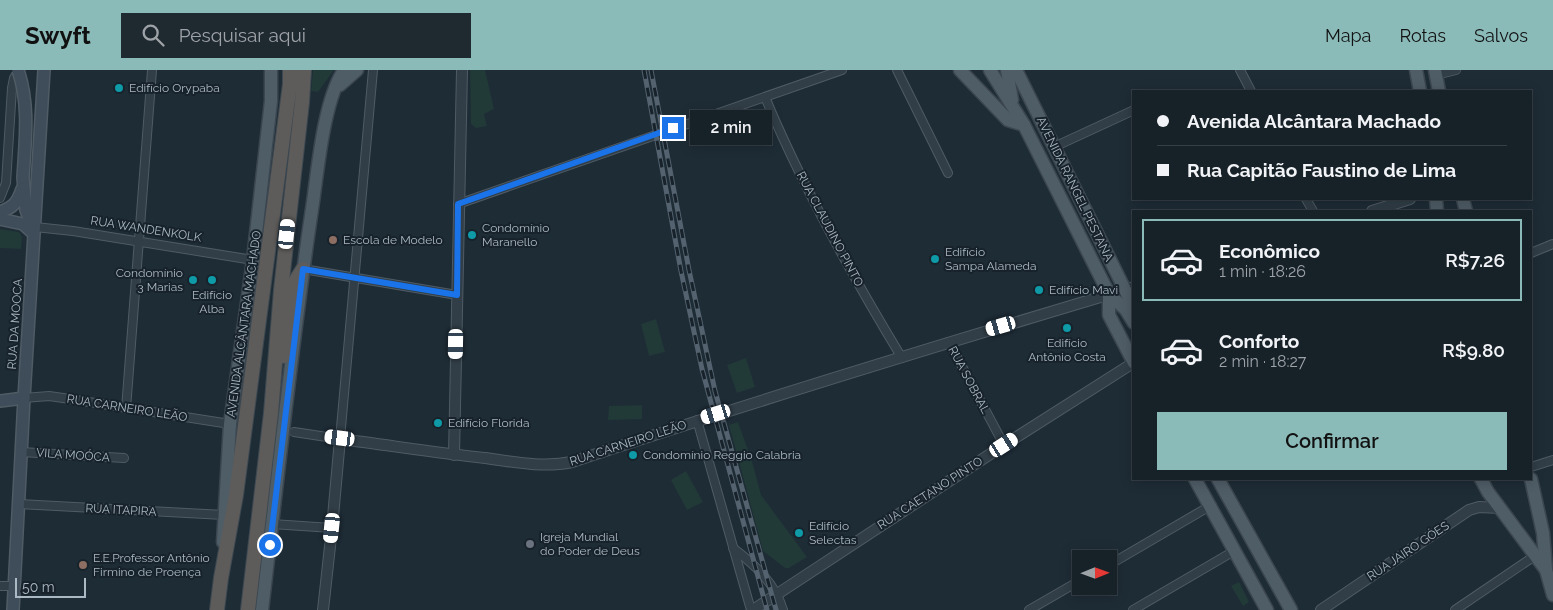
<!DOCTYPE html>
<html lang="pt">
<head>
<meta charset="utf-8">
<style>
	body { margin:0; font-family:Raleway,sans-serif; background:#1f2930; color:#f1f3f6; height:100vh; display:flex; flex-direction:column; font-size:19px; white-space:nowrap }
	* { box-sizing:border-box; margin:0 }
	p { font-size:16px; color:#9ea3a8 }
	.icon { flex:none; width:28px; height:28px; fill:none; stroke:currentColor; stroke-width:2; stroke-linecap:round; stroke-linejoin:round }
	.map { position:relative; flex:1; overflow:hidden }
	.panel { position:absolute; left:1132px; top:140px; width:400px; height:270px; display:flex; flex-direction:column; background:#162128; border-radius:0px; box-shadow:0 2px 12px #0003,0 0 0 1px #353e45 }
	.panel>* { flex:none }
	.guide { position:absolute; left:1132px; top:20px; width:400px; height:110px; border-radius:0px; box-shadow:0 2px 12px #0003,0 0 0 1px #353e45; display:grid; align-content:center; height:110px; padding:0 25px; background:#162128 }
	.needle { width:32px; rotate:89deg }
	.controls { position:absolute; left:1072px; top:480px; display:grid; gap:10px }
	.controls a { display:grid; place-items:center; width:45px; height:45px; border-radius:0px; background:#162128; box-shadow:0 2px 12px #0003,0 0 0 1px #353e45; font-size:25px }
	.scale { position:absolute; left:15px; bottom:12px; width:71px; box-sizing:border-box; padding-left:5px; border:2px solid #abb9c4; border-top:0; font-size:14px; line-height:18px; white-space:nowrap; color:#abb9c4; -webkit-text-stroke:4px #17222b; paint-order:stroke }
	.end { position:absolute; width:22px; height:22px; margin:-11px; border:6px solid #1a73e8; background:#fff; box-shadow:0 0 0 2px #fff }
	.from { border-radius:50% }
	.bubble { position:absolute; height:35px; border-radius:0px; background:#162128; box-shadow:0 2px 12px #0003,0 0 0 1px #353e45; font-size:16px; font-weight:600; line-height:35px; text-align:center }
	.car { position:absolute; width:15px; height:30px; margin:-15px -8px; border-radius:6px; box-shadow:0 0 4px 1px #0007; background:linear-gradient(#fff 24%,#345 0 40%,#fff 0 76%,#345 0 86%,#fff 0) }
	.guide b { display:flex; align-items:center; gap:18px; height:48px; font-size:19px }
	.guide b+b { border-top:1px solid #353e45 }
	.guide i { width:12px; height:12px; background:#f1f3f6 }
	ul { padding:9px 0 0; list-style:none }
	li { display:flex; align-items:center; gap:15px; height:82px; margin:0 10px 8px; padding:0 15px; border:2px solid transparent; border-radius:0px }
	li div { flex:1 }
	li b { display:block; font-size:19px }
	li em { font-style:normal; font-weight:600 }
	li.active { border-color:#8bbbb9 }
	li>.icon { width:45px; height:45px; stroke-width:1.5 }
	.cta { display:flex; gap:10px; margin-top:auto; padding:10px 25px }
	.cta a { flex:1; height:58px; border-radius:0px; background:#8bbbb9; color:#111; font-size:20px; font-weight:600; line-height:58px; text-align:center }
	header { display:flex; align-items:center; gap:30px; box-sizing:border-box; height:70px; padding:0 25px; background:#8bbbb9; color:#111 }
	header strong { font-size:24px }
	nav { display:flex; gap:28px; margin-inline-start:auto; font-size:18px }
	.search { width:350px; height:45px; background:#1f2930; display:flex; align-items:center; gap:12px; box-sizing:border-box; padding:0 18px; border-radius:0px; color:#9ea3a8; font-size:19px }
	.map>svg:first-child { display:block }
	.green { fill:#213937 }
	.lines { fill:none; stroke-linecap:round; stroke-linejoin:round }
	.minor-casing { stroke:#4f5b65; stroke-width:10 }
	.tertiary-casing { stroke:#4f5b65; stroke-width:12 }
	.secondary-casing { stroke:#4f5b65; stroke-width:14 }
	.primary-casing { stroke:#3b4650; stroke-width:15 }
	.trunk-casing { stroke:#3c4851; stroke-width:16 }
	.minor { stroke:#313e47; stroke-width:8 }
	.tertiary { stroke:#313e47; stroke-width:10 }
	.secondary { stroke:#3f4d5a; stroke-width:11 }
	.primary { stroke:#4f5d67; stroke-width:12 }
	.trunk { stroke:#5e5c5a; stroke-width:14 }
	.rail-casing { stroke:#53626e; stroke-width:5 }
	.rail { stroke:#17222b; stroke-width:3; stroke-dasharray:9; stroke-linecap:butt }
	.secondary-bridge-casing { stroke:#4f5b65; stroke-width:14; stroke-linecap:butt }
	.secondary-bridge { stroke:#3f4d5a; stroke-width:11 }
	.route { stroke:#1a73e8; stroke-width:6 }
	.culture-dot { fill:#0f9aa8; stroke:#17222b; stroke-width:2 }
	.education-dot { fill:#8d6e63; stroke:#17222b; stroke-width:2 }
	.worship-dot { fill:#6b7280; stroke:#17222b; stroke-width:2 }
	.labels { text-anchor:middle; stroke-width:4; stroke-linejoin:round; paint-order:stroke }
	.poi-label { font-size:12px; fill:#abb9c4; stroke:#17222b; text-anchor:start }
	.street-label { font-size:12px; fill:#abb9c4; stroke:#17222b }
</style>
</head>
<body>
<header>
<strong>Swyft</strong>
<div class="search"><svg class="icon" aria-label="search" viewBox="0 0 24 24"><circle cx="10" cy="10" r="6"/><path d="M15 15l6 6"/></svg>Pesquisar aqui</div>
<nav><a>Mapa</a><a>Rotas</a><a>Salvos</a></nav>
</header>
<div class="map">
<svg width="1553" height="540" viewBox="0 0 1553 540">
	<rect width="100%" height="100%" fill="#1e2c36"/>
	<g class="green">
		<path d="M313 0H334L318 22 311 21Z"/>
		<path d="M470 0H485L494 39 484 44 487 56 476 58 471 54Z"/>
		<path d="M0 159 19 162 22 167 21 179 0 178Z"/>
		<path d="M656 249 665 282 649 286 641 254Z"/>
		<path d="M746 288 755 317 737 323 727 295Z"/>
		<path d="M642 335V349L608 350 609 336Z"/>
		<path d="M738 352 752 391 761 425 807 487 789 498H785L763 481 729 355Z"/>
		<path d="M686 401 703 432 687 440 671 410Z"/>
		<path d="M1239 512 1249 532 1243 536 1231 516Z"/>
	</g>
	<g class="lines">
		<defs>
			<g id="minor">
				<path d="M897 0 948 103"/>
				<path d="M1240 0 1251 21"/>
				<path d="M1436 5 1456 0"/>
				<path d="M765 27C803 118 851 204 902 288"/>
				<path d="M1054 77 1134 40"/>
				<path d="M0 128 6 113 12 18 14 8 19 1"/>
				<path d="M1306 129 1313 141"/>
				<path d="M458 134 842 0"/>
				<path d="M35 157 73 161 253 190"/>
				<path d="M1531 183 1553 174"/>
				<path d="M303 199 457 225"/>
				<path d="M949 272 1004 375"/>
				<path d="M24 328 49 326 63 328 230 354"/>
				<path d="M126 339 152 0"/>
				<path d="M697 350 751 540"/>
				<path d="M294 362 340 369 373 0"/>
				<path d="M21 382 124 388"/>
				<path d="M1531 397 1553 390"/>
				<path d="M19 434 224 445"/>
				<path d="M272 454 332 458"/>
				<path d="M733 478C755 495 775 513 783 540"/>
				<path d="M1109 495 1210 436"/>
				<path d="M0 516H15"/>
				<path d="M1029 540 1081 510"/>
				<path d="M1133 540 1234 481"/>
				<path d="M1455 540 1536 485"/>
			</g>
			<g id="tertiary">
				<path d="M1372 141 1410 129"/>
				<path d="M454 385 462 0"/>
				<path d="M323 540 332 458 340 369C388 375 436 383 485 388 514 392 543 398 572 392 758 330 946 273 1134 217"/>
				<path d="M753 540 1004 375 1133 293"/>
				<path d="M1321 540 1469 440 1479 437 1500 438"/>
			</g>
			<g id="secondary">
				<path d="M23 108 26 140 33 160"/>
				<path d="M0 142C14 137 17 133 22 119"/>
				<path d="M0 149 23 154 33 163"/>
				<path d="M0 331 24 328"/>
				<path d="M13 540 24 328 44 0"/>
			</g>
			<g id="primary">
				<path d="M960 0 1008 50 1024 55"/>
				<path d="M990 0 1024 55 1109 224 1126 240 1134 253"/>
				<path d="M1007 0 1012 30"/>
				<path d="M1016 0 1134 238"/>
				<path d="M1416 0 1420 21"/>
				<path d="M1435 0 1439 21"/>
				<path d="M340 15 357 0"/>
				<path d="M1436 129 1437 141"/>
				<path d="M1463 129 1466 141"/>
				<path d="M1109 224V245L1134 293"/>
				<path d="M1195 409 1267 540"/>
				<path d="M1218 409 1291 540"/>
				<path d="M1481 409 1488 422 1546 500"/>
				<path d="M1531 409 1543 463 1546 500 1553 525"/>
				<path d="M223 472 230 354 253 190 271 31V0"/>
				<path d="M262 540C278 406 292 272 312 139 318 100 323 32 344 0"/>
			</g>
			<g id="trunk">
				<path d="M284 286 294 218 296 210 303 199"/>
				<path d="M217 540 221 508 236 425 290 14V0"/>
				<path d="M248 540 271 343 281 220 302 32 304 0"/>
			</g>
		</defs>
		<use href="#minor" class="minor-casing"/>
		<use href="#tertiary" class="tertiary-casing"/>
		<use href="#secondary" class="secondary-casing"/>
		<use href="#primary" class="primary-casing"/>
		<use href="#trunk" class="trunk-casing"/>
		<use href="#minor" class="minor"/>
		<use href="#tertiary" class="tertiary"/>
		<use href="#secondary" class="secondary"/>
		<use href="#primary" class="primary"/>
		<use href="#trunk" class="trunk"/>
		<defs>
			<g id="rail">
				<path d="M644 0 681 201 702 299 767 540"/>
				<path d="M651 0 689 200 715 321 776 540"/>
			</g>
		</defs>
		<use href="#rail" class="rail-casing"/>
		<use href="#rail" class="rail"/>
		<defs>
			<path id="secondary-bridge" d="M18 0C30 35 25 72 23 108"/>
		</defs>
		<use href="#secondary-bridge" class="secondary-bridge-casing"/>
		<use href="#secondary-bridge" class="secondary-bridge"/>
	</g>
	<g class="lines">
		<path class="route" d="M270 475 303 199 457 225 458 134 673 58"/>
	</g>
	<g class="culture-dot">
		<circle cx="119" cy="18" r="5"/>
		<circle cx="472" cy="165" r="5"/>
		<circle cx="935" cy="189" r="5"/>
		<circle cx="193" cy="210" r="5"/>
		<circle cx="212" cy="210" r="5"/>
		<circle cx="1039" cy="220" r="5"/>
		<circle cx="1067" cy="258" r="5"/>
		<circle cx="438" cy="353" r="5"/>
		<circle cx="633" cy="385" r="5"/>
		<circle cx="799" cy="463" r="5"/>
	</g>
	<g class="education-dot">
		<circle cx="333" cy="170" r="5"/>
		<circle cx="83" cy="495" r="5"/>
	</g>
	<circle class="worship-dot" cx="530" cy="474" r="5"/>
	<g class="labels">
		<g class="poi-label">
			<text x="129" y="22">Edifício Orypaba</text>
			<text x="482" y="162">Condomínio<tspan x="482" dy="14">Maranello</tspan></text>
			<text x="343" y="174">Escola de Modelo</text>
			<text x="945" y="186">Edifício<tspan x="945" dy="14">Sampa Alameda</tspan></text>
			<text x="183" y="207" text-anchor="end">Condomínio<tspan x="183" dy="14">3 Marias</tspan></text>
			<text x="1049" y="224">Edifício Mavi</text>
			<text x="212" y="229" text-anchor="middle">Edifício<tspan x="212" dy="14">Alba</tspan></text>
			<text x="1067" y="277" text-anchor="middle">Edifício<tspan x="1067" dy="14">Antônio Costa</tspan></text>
			<text x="448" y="357">Edifício Florida</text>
			<text x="643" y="389">Condomínio Reggio Calabria</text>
			<text x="809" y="460">Edifício<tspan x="809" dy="14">Selectas</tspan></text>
			<text x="540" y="471">Igreja Mundial<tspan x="540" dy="14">do Poder de Deus</tspan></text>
			<text x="93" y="492">E.E.Professor Antônio<tspan x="93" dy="14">Firmino de Proença</tspan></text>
		</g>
		<g class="street-label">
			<text transform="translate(1075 119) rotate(64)" y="4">AVENIDA RANGEL PESTANA</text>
			<text transform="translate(146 159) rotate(9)" y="4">RUA WANDENKOLK</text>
			<text transform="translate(830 159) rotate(62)" y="4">RUA CLAUDINO PINTO</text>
			<text transform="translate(15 254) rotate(-86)" y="4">RUA DA MOOCA</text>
			<text transform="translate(244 254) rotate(-82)" y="4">AVENIDA ALCÂNTARA MACHADO</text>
			<text transform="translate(969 310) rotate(62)" y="4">RUA SOBRAL</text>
			<text transform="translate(127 338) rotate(9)" y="4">RUA CARNEIRO LEÃO</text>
			<text transform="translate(628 373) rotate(-18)" y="4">RUA CARNEIRO LEÃO</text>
			<text transform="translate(73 385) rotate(4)" y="4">VILA MOÓCA</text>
			<text transform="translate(930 423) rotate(-33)" y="4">RUA CAETANO PINTO</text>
			<text transform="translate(121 440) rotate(3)" y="4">RUA ITAPIRA</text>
			<text transform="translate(1408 481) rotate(-34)" y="4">RUA JAIRO GÓES</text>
		</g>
	</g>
</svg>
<div class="controls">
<a><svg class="needle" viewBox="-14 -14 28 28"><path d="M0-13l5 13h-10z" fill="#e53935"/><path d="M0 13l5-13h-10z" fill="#9ea3a8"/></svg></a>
</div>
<div class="scale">50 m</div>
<i class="end from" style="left:270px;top:475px"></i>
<i class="end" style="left:673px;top:58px"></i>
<div class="bubble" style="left:690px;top:40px;width:82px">2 min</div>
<i class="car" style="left:287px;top:164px;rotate:6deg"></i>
<i class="car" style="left:1001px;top:256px;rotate:254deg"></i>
<i class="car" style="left:456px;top:274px;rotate:181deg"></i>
<i class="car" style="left:716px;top:344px;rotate:253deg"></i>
<i class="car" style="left:340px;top:368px;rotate:277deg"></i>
<i class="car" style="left:1004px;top:375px;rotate:57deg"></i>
<i class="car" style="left:332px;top:458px;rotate:186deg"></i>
<div class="guide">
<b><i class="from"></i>Avenida Alcântara Machado</b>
<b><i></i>Rua Capitão Faustino de Lima</b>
</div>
<section class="panel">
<ul>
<li class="active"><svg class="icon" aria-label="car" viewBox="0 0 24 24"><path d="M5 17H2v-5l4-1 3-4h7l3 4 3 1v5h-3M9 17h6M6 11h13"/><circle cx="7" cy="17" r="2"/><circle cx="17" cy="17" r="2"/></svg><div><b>Econômico</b><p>1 min · 18:26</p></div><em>R$7.26</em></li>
<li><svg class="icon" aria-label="car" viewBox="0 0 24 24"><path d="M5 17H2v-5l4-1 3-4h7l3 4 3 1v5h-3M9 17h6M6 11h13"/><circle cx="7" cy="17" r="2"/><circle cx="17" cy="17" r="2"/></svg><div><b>Conforto</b><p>2 min · 18:27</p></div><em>R$9.80</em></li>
</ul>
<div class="cta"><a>Confirmar</a></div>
</section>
</div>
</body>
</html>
